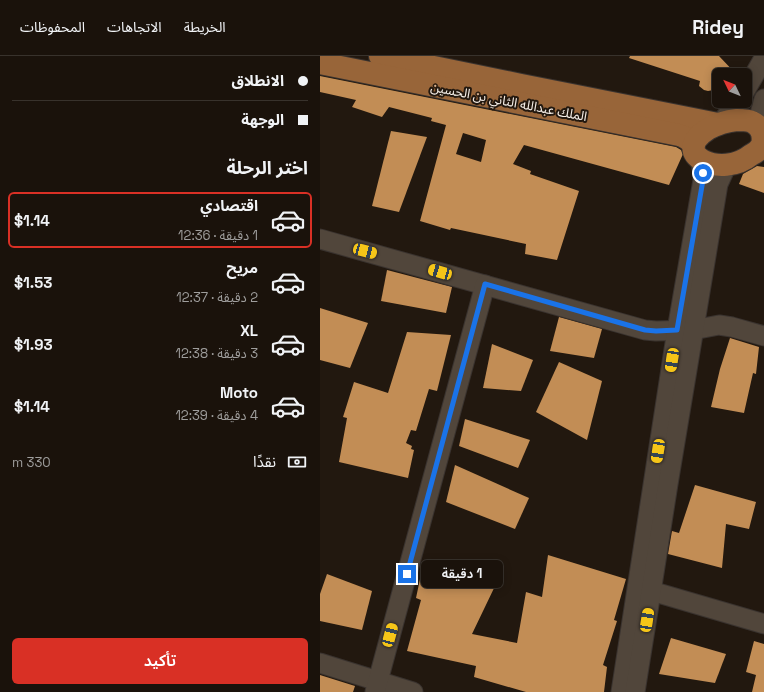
<!DOCTYPE html>
<html lang="ar">
<head>
<meta charset="utf-8">
<style>
	body { margin:0; font-family:"Space Grotesk","Noto Sans Arabic",sans-serif; background:#272019; color:#f1f3f6; direction:rtl; height:100vh; display:flex; flex-direction:column; font-size:15px; white-space:nowrap }
	* { box-sizing:border-box; margin:0 }
	p { font-size:13px; color:#9f9e9d }
	.icon { flex:none; width:22px; height:22px; fill:none; stroke:currentColor; stroke-width:2; stroke-linecap:round; stroke-linejoin:round }
	.map { position:relative; flex:1; overflow:hidden; direction:ltr }
	.sheet { display:flex; flex-direction:column; background:#1a120b; width:320px }
	.sheet>* { flex:none }
	.guide { display:grid; align-content:center; height:88px; padding:0 12px; background:#1a120b }
	.needle { width:26px; rotate:313deg }
	.controls { position:absolute; left:392px; top:12px; display:grid; gap:8px }
	.controls a { display:grid; place-items:center; width:40px; height:40px; border-radius:6px; background:#1a120b; box-shadow:0 2px 10px #0003,0 0 0 1px #38322c; font-size:20px }
	.end { position:absolute; width:18px; height:18px; margin:-9px; border:5px solid #1a73e8; background:#fff; box-shadow:0 0 0 2px #fff }
	.from { border-radius:50% }
	.bubble { position:absolute; height:28px; border-radius:6px; background:#1a120b; box-shadow:0 2px 10px #0003,0 0 0 1px #38322c; font-size:13px; font-weight:600; line-height:28px; text-align:center; direction:rtl }
	.car { position:absolute; width:12px; height:24px; margin:-12px -6px; border-radius:5px; box-shadow:0 0 3px 1px #0007; background:linear-gradient(#f5c518 24%,#345 0 40%,#f5c518 0 76%,#345 0 86%,#f5c518 0) }
	.guide b { display:flex; align-items:center; gap:14px; height:38px; font-size:15px }
	.guide b+b { border-top:1px solid #38322c }
	.guide i { width:10px; height:10px; background:#f1f3f6 }
	ul { padding:0; list-style:none }
	li { display:flex; align-items:center; gap:12px; height:56px; margin:0 8px 6px; padding:0 4px; border:2px solid transparent; border-radius:6px }
	li div { flex:1 }
	li b { display:block; font-size:15px }
	li em { font-style:normal; font-weight:600 }
	li.active { border-color:#d93025 }
	li>.icon { width:36px; height:36px; stroke-width:1.5 }
	h2 { padding:0 12px; font-size:18px; line-height:48px }
	.pay { display:flex; align-items:center; gap:10px; height:44px; padding:0 12px; font-size:15px }
	.pay p { margin-inline-start:auto }
	.cta { display:flex; gap:8px; margin-top:auto; padding:8px 12px }
	.cta a { flex:1; height:46px; border-radius:6px; background:#d93025; color:#fff; font-size:16px; font-weight:600; line-height:46px; text-align:center }
	header { display:flex; align-items:center; gap:24px; box-sizing:border-box; height:56px; padding:0 20px; background:#1a120b; border-bottom:1px solid #38322c }
	header strong { font-size:19px }
	nav { display:flex; gap:22px; margin-inline-start:auto; font-size:14px }
	main { display:flex; flex:1; min-height:0 }
	.map>svg:first-child { display:block }
	.building { fill:#c28d55; fill-rule:evenodd }
	.lines { fill:none; stroke-linecap:round; stroke-linejoin:round }
	.minor-casing { stroke:#3a332f; stroke-width:21 }
	.major-casing { stroke:#3a332f; stroke-width:24 }
	.minor { stroke:#51463b; stroke-width:19 }
	.major { stroke:#986539; stroke-width:22 }
	.route { stroke:#1a73e8; stroke-width:5 }
	.labels { text-anchor:middle; stroke-width:4; stroke-linejoin:round; paint-order:stroke }
	.street-label { font-size:13px; fill:#f7f0e9; stroke:#22180f }
</style>
</head>
<body>
<header>
<strong>Ridey</strong>
<nav><a>الخريطة</a><a>الاتجاهات</a><a>المحفوظات</a></nav>
</header>
<main>
<div class="map">
<svg width="444" height="636" viewBox="0 0 444 636">
	<rect width="100%" height="100%" fill="#22180f"/>
	<g class="building">
		<path d="M310 0H399L417 19H399V33L388 35 384 34 379 30 380 25 309 2Z"/>
		<path d="M0 20 356 91 361 94 363 98 349 129 204 89 193 108 211 115 210 118 259 135 237 204 205 198 206 188 131 172 130 174 100 165 126 69 111 65 112 62 69 51 62 61 32 51 36 44 0 36ZM143 77 166 84 161 106 136 98Z"/>
		<path d="M71 75 107 81 79 156 52 150Z"/>
		<path d="M437 110 444 111V137L419 128 423 118Z"/>
		<path d="M67 214 132 231 126 257 61 245Z"/>
		<path d="M0 252 48 267 30 312 0 304Z"/>
		<path d="M239 261 282 273 274 302 230 295Z"/>
		<path d="M87 276 131 279 117 335 109 333 96 375 91 374 86 387 92 390 91 393 94 394 88 422 19 406 27 362 23 361 34 326 68 337Z"/>
		<path d="M410 282 439 291 436 318 433 317 424 357 391 351 400 313Z"/>
		<path d="M172 288 213 304 201 335 163 332Z"/>
		<path d="M239 306 282 325 267 384 216 356Z"/>
		<path d="M145 363 210 384 198 412 139 390Z"/>
		<path d="M135 409 209 442 195 473 126 446Z"/>
		<path d="M375 429 436 446 429 473 406 468 402 512 348 498 352 475 359 477Z"/>
		<path d="M228 499 306 523 294 564 297 565 283 609 287 611 284 636H206L154 621 156 610 87 595 101 544 96 542 104 504 176 528 152 578 197 587 206 536 222 541Z"/>
		<path d="M7 518 52 535 42 574 0 565V538Z"/>
		<path d="M351 582 406 598 395 627 339 618Z"/>
		<path d="M434 585 444 588V636H432L436 619 426 616Z"/>
		<path d="M0 619 35 630 33 636H0Z"/>
	</g>
	<g class="lines">
		<defs>
			<g id="minor">
				<path d="M425 35 444 2"/>
				<path d="M401 67 418 45"/>
				<path d="M439 70 440 58 444 43"/>
				<path d="M0 183 325 274 336 275 373 274 399 269 412 271 444 280"/>
				<path d="M321 532 444 568"/>
				<path d="M0 607 93 636"/>
				<path d="M55 636 165 229"/>
				<path d="M301 636 357 274 383 124V117L380 104"/>
				<path d="M315 636 331 536 348 428 398 128 404 115 408 109"/>
			</g>
			<g id="major">
				<path d="M60 0 201 29 398 68"/>
				<path d="M0 7 359 79C366 81 370 84 374 89"/>
				<path d="M417 64C422 64 428 64 432 66 441 70 444 80 442 89 440 93 435 97 431 99 402 123 347 99 388 73 397 68 407 65 417 64Z"/>
			</g>
		</defs>
		<use href="#minor" class="minor-casing"/>
		<use href="#major" class="major-casing"/>
		<use href="#minor" class="minor"/>
		<use href="#major" class="major"/>
	</g>
	<g class="lines">
		<path class="route" d="M87 518 165 228 325 274 336 275 357 274 383 124V117"/>
	</g>
	<g class="labels">
		<g class="street-label">
			<text transform="translate(189 45) rotate(11)" y="5">الملك عبدالله الثاني بن الحسين</text>
		</g>
	</g>
</svg>
<div class="controls">
<a><svg class="needle" viewBox="-14 -14 28 28"><path d="M0-13l5 13h-10z" fill="#e53935"/><path d="M0 13l5-13h-10z" fill="#9f9e9d"/></svg></a>
</div>
<i class="end from" style="left:383px;top:117px"></i>
<i class="end" style="left:87px;top:518px"></i>
<div class="bubble" style="left:101px;top:504px;width:82px">1 دقيقة</div>
<i class="car" style="left:45px;top:195px;rotate:105deg"></i>
<i class="car" style="left:120px;top:216px;rotate:286deg"></i>
<i class="car" style="left:352px;top:304px;rotate:189deg"></i>
<i class="car" style="left:338px;top:395px;rotate:189deg"></i>
<i class="car" style="left:327px;top:564px;rotate:9deg"></i>
<i class="car" style="left:70px;top:579px;rotate:15deg"></i>
</div>
<section class="sheet">
<div class="guide">
<b><i class="from"></i>الانطلاق</b>
<b><i></i>الوجهة</b>
</div>
<h2>اختر الرحلة</h2>
<ul>
<li class="active"><svg class="icon" aria-label="car" viewBox="0 0 24 24"><path d="M5 17H2v-5l4-1 3-4h7l3 4 3 1v5h-3M9 17h6M6 11h13"/><circle cx="7" cy="17" r="2"/><circle cx="17" cy="17" r="2"/></svg><div><b>اقتصادي</b><p>1 دقيقة · 12:36</p></div><em>$1.14</em></li>
<li><svg class="icon" aria-label="car" viewBox="0 0 24 24"><path d="M5 17H2v-5l4-1 3-4h7l3 4 3 1v5h-3M9 17h6M6 11h13"/><circle cx="7" cy="17" r="2"/><circle cx="17" cy="17" r="2"/></svg><div><b>مريح</b><p>2 دقيقة · 12:37</p></div><em>$1.53</em></li>
<li><svg class="icon" aria-label="car" viewBox="0 0 24 24"><path d="M5 17H2v-5l4-1 3-4h7l3 4 3 1v5h-3M9 17h6M6 11h13"/><circle cx="7" cy="17" r="2"/><circle cx="17" cy="17" r="2"/></svg><div><b>XL</b><p>3 دقيقة · 12:38</p></div><em>$1.93</em></li>
<li><svg class="icon" aria-label="car" viewBox="0 0 24 24"><path d="M5 17H2v-5l4-1 3-4h7l3 4 3 1v5h-3M9 17h6M6 11h13"/><circle cx="7" cy="17" r="2"/><circle cx="17" cy="17" r="2"/></svg><div><b>Moto</b><p>4 دقيقة · 12:39</p></div><em>$1.14</em></li>
</ul>
<div class="pay"><svg class="icon" aria-label="cash" viewBox="0 0 24 24"><path d="M3 7h18v10H3z"/><circle cx="12" cy="12" r="2"/></svg>نقدًا<p>330 m</p></div>
<div class="cta"><a>تأكيد</a></div>
</section>
</main>
</body>
</html>
